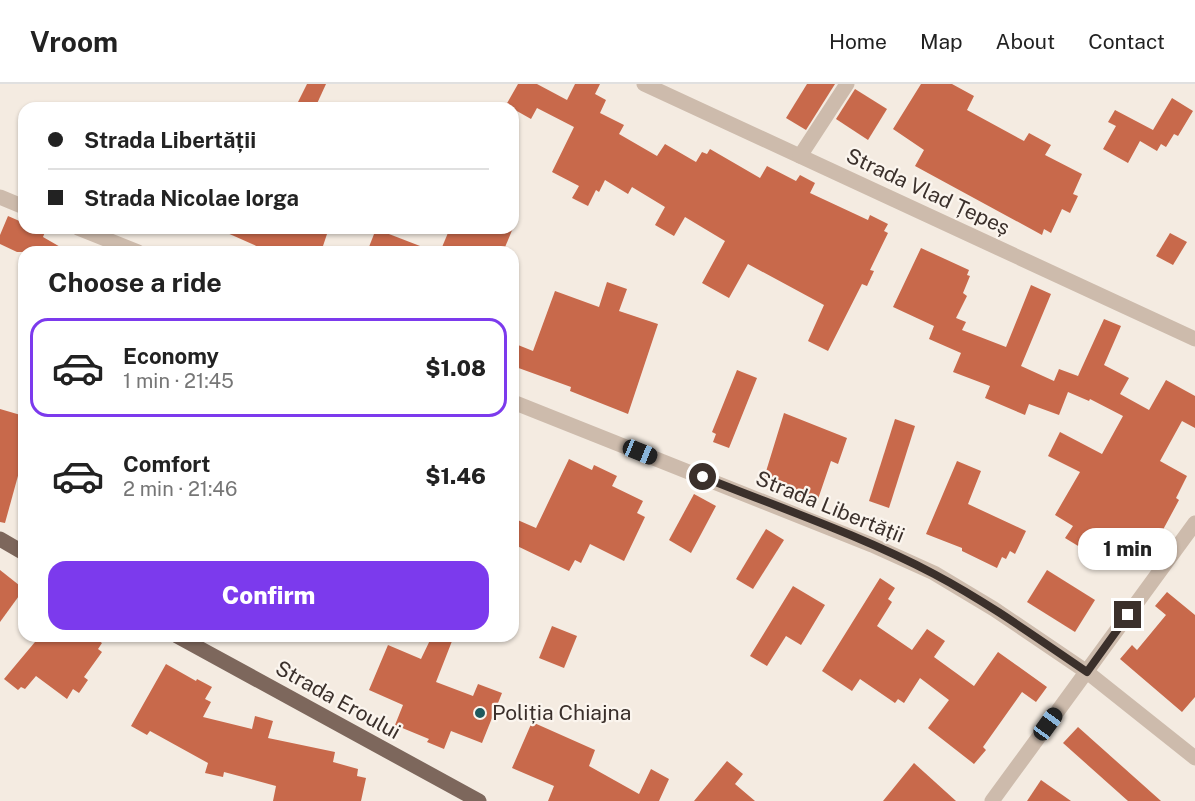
<!DOCTYPE html>
<html lang="en">
<head>
<meta charset="utf-8">
<style>
	body { margin:0; font-family:"Public Sans",sans-serif; background:#f6f6f6; color:#222; height:100vh; display:flex; flex-direction:column; font-size:22px; white-space:nowrap }
	* { box-sizing:border-box; margin:0 }
	p { font-size:20px; color:#767676 }
	.icon { flex:none; width:33px; height:33px; fill:none; stroke:currentColor; stroke-width:2; stroke-linecap:round; stroke-linejoin:round }
	.map { position:relative; flex:1; overflow:hidden }
	.panel { position:absolute; left:18px; top:162px; width:501px; height:396px; display:flex; flex-direction:column; background:#fff; border-radius:18px; box-shadow:0 2px 4px #0004 }
	.panel>* { flex:none }
	.guide { position:absolute; left:18px; top:18px; width:501px; height:132px; border-radius:18px; box-shadow:0 2px 4px #0004; display:grid; align-content:center; height:132px; padding:0 30px; background:#fff }
	.end { position:absolute; width:27px; height:27px; margin:-14px; border:8px solid #3b302b; background:#fff; box-shadow:0 0 0 3px #fff }
	.from { border-radius:50% }
	.bubble { position:absolute; height:42px; border-radius:18px; background:#fff; box-shadow:0 2px 4px #0004; font-size:20px; font-weight:800; line-height:42px; text-align:center }
	.car { position:absolute; width:18px; height:36px; margin:-18px -9px; border-radius:8px; box-shadow:0 0 4px 2px #0007; background:linear-gradient(#222 24%,#8ab4d8 0 40%,#222 0 76%,#8ab4d8 0 86%,#222 0) }
	.guide b { display:flex; align-items:center; gap:21px; height:57px; font-size:22px }
	.guide b+b { border-top:2px solid #e0e0e0 }
	.guide i { width:15px; height:15px; background:#222 }
	ul { padding:0; list-style:none }
	li { display:flex; align-items:center; gap:18px; height:99px; margin:0 12px 9px; padding:0 18px; border:3px solid transparent; border-radius:18px }
	li div { flex:1 }
	li b { display:block; font-size:22px }
	li em { font-style:normal; font-weight:800 }
	li.on { border-color:#7c3aed }
	li>.icon { width:54px; height:54px; stroke-width:1.5 }
	h2 { padding:0 30px; font-size:27px; line-height:72px }
	.cta { display:flex; gap:12px; margin-top:auto; padding:12px 30px }
	.cta a { flex:1; height:69px; border-radius:18px; background:#7c3aed; color:#fff; font-size:24px; font-weight:800; line-height:69px; text-align:center }
	header { display:flex; align-items:center; gap:36px; box-sizing:border-box; height:84px; padding:0 30px; background:#fff; border-bottom:2px solid #e0e0e0 }
	header strong { font-size:28px }
	nav { display:flex; gap:33px; margin-inline-start:auto; font-size:21px }
	.map>svg:first-child { display:block }
	.building { fill:#c8694b }
	.lines { fill:none; stroke-linecap:round; stroke-linejoin:round }
	.minor { stroke:#cdbbac; stroke-width:15 }
	.major { stroke:#7d675c; stroke-width:15 }
	.route { stroke:#3b302b; stroke-width:8 }
	.poi-dot { fill:#1f5a5e; stroke:#fbf5ee; stroke-width:2 }
	.labels { text-anchor:middle; stroke-width:4.5; stroke-linejoin:round; paint-order:stroke }
	.street-label { font-size:21px; fill:#3b302b; stroke:#fbf5ee }
	.poi-label { font-size:21px; fill:#3b302b; stroke:#fbf5ee; text-anchor:start }
</style>
</head>
<body>
<header>
<strong>Vroom</strong>
<nav><a>Home</a><a>Map</a><a>About</a><a>Contact</a></nav>
</header>
<div class="map">
<svg width="1195" height="717" viewBox="0 0 1195 717">
	<rect width="100%" height="100%" fill="#f4ebe1"/>
	<g class="building">
		<path d="M307 0H326L315 24H295Z"/>
		<path d="M518 0H537L567 16 575 0H600L595 10 606 16 600 29 624 41 619 50 657 72 665 60 696 78 702 68 707 70 710 65 760 94 767 82 796 97 800 91 815 99 810 109 868 136 870 131 888 140 884 147 888 149 870 186 874 187 867 202 862 200 828 267 808 257 824 221 748 180 729 214 702 199 725 157 685 133 674 152 655 141 665 123 632 103 628 110 605 96 599 108 596 106 588 122 572 114 579 102 552 88 574 43 537 24 531 35 506 21Z"/>
		<path d="M807 0H835L806 46 786 34Z"/>
		<path d="M921 0H952L974 12 967 26 1024 57 1029 49 1051 61 1045 71 1082 90 1073 110 1078 112 1070 129 1062 125 1051 149 1044 145 1042 151 915 82 924 66 893 45Z"/>
		<path d="M855 5 887 25 868 56 836 35Z"/>
		<path d="M1172 14 1193 27 1178 52 1174 50 1166 63 1161 60 1157 67 1140 57 1128 79 1103 65 1116 42 1108 38 1115 26 1153 46Z"/>
		<path d="M8 132 24 139V144H35L45 148 43 153 69 168H17L0 160V151Z"/>
		<path d="M216 144H329L321 168H270Z"/>
		<path d="M450 144H513L503 168H440Z"/>
		<path d="M376 145 433 167V168H367Z"/>
		<path d="M1170 149 1187 158 1173 181 1156 172Z"/>
		<path d="M921 164 969 186 967 191 970 192 963 209 967 212 956 234 966 238 962 246 1006 263 1031 201 1051 210 1021 282 1054 297 1059 285 1078 292 1104 235 1121 242 1104 281 1129 294 1120 310 1149 326 1166 296 1195 312V344L1182 337 1160 377 1187 392 1176 414 1179 416 1151 468 1137 459 1130 472 1122 467 1118 474 1110 469 1107 473 1096 466 1093 471 1065 454 1073 442 1055 431 1080 388 1048 372 1060 348 1102 370 1123 332 1090 315 1089 317 1068 308 1059 331 1029 320 1025 331 985 314 990 302 953 288 961 269 929 255 934 242 893 223Z"/>
		<path d="M607 198 627 205 619 227 658 240 628 330 570 307 571 303 513 282V259L533 267 555 207 599 223Z"/>
		<path d="M737 286 757 294 729 364 713 358 716 350 712 348Z"/>
		<path d="M0 325 24 332V370L5 439 0 438Z"/>
		<path d="M784 329 847 354 838 380 831 377 817 418 792 409 794 404 764 394Z"/>
		<path d="M895 335 915 342 889 424 869 417Z"/>
		<path d="M569 375 592 386 594 381 617 392 612 402 643 417 637 429 645 433 624 477 590 460 581 479 575 476 569 487 513 460V434L536 444Z"/>
		<path d="M957 377 981 387 968 420 1026 447 1015 470 1010 467 1006 475 1002 473 997 484 962 467V464L926 450Z"/>
		<path d="M694 410 716 422 691 469 669 456Z"/>
		<path d="M766 445 784 456 753 505 736 495Z"/>
		<path d="M0 486 24 505 0 538Z"/>
		<path d="M1047 486 1095 516 1075 548 1027 518Z"/>
		<path d="M880 494 895 504 888 515 892 518 877 542 912 566 927 545 945 557 934 573 974 602 998 568 1047 603 1036 618 1022 608 983 663 986 666 974 680 928 644 949 616 920 594 904 619 898 615 895 619 860 595 852 607 822 587Z"/>
		<path d="M793 502 825 521 801 561 786 552 767 582 750 572Z"/>
		<path d="M1167 508 1195 531V613L1182 628 1120 575 1132 561 1137 566 1166 531 1155 522Z"/>
		<path d="M552 542 577 552 564 584 539 574Z"/>
		<path d="M40 552H92L102 559 98 565 102 568 84 593 88 596 79 609 73 605 67 615 36 592 25 605 21 603 18 606 4 595Z"/>
		<path d="M432 552H454L436 598 473 612 478 600 502 609 482 659 451 647 444 665 427 658 429 655 395 641 403 621 369 606 388 561 421 575Z"/>
		<path d="M166 580 196 597 197 595 212 603 205 615 211 618 203 633 252 645 255 632 273 637 268 654 335 668 333 678 358 685 357 692 366 694 361 717H273L276 702 224 688 223 693 205 689 208 679 150 647 147 651 131 642Z"/>
		<path d="M532 638 595 666 589 682 639 710 651 685 669 695 659 717H548L554 702 512 684Z"/>
		<path d="M1078 643 1161 717H1128L1063 659Z"/>
		<path d="M727 677 743 690 735 700 755 717H694Z"/>
		<path d="M914 679 956 717H883Z"/>
		<path d="M1041 696 1071 717H1027Z"/>
	</g>
	<g class="lines">
		<g class="minor">
			<path d="M644 0 1195 255"/>
			<path d="M800 72 847 0"/>
			<path d="M0 113 24 123"/>
			<path d="M78 144 138 168"/>
			<path d="M513 318 872 461 934 489 994 525 1087 588 1195 674"/>
			<path d="M992 717 1195 439"/>
		</g>
		<g class="major">
			<path d="M0 455 24 469"/>
			<path d="M177 552 479 717"/>
		</g>
	</g>
	<g class="lines">
		<path class="route" d="M703 393C780 424 860 451 934 490 987 518 1037 554 1087 588L1128 531"/>
	</g>
	<circle class="poi-dot" cx="480" cy="629" r="6"/>
	<g class="labels">
		<g class="street-label">
			<text transform="translate(928 108) rotate(25)" y="7">Strada Vlad Țepeș</text>
			<text transform="translate(830 423) rotate(22)" y="7">Strada Libertății</text>
			<text transform="translate(338 616) rotate(29)" y="7">Strada Eroului</text>
		</g>
		<g class="poi-label">
			<text x="492" y="636">Poliția Chiajna</text>
		</g>
	</g>
</svg>
<i class="end from" style="left:703px;top:393px"></i>
<i class="end" style="left:1128px;top:531px"></i>
<div class="bubble" style="left:1078px;top:444px;width:99px">1 min</div>
<i class="car" style="left:640px;top:368px;rotate:112deg"></i>
<i class="car" style="left:1048px;top:640px;rotate:36deg"></i>
<div class="guide">
<b><i class="from"></i>Strada Libertății</b>
<b><i></i>Strada Nicolae Iorga</b>
</div>
<section class="panel">
<h2>Choose a ride</h2>
<ul>
<li class="on"><svg class="icon" aria-label="car" viewBox="0 0 24 24"><path d="M5 17H2v-5l4-1 3-4h7l3 4 3 1v5h-3M9 17h6M6 11h13"/><circle cx="7" cy="17" r="2"/><circle cx="17" cy="17" r="2"/></svg><div><b>Economy</b><p>1 min · 21:45</p></div><em>$1.08</em></li>
<li><svg class="icon" aria-label="car" viewBox="0 0 24 24"><path d="M5 17H2v-5l4-1 3-4h7l3 4 3 1v5h-3M9 17h6M6 11h13"/><circle cx="7" cy="17" r="2"/><circle cx="17" cy="17" r="2"/></svg><div><b>Comfort</b><p>2 min · 21:46</p></div><em>$1.46</em></li>
</ul>
<div class="cta"><a>Confirm</a></div>
</section>
</div>
</body>
</html>
